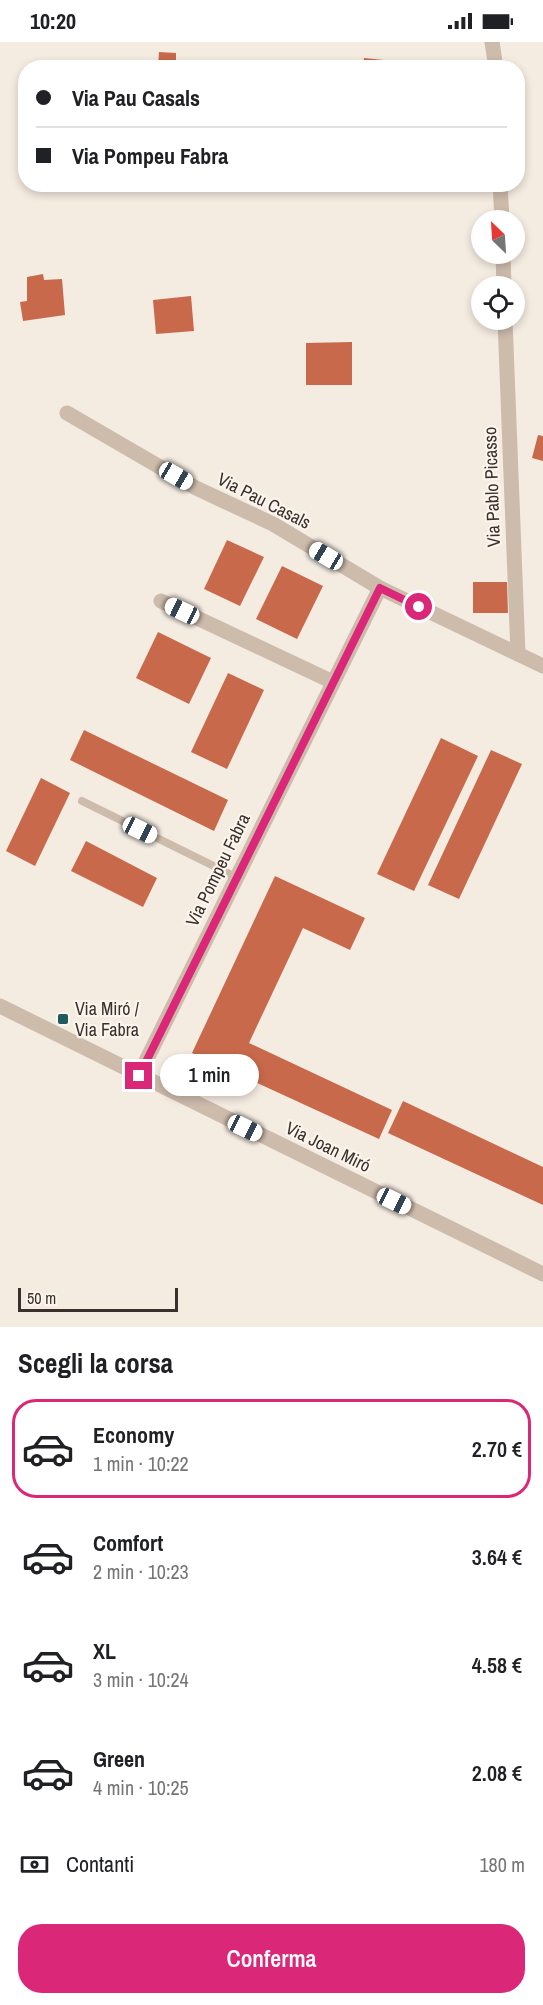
<!DOCTYPE html>
<html lang="it">
<head>
<meta charset="utf-8">
<style>
	body { margin:0; font-family:"Archivo Narrow",sans-serif; background:#f6f6f6; color:#202124; height:100vh; display:flex; flex-direction:column; font-size:22px; white-space:nowrap }
	* { box-sizing:border-box; margin:0 }
	p { font-size:20px; color:#757577 }
	.icon { flex:none; width:33px; height:33px; fill:none; stroke:currentColor; stroke-width:2; stroke-linecap:round; stroke-linejoin:round }
	.map { position:relative; height:1285px; overflow:hidden }
	.panel { display:flex; flex-direction:column; background:#fff; flex:1 }
	.panel>* { flex:none }
	.banner { position:absolute; left:18px; top:18px; width:507px; height:132px; border-radius:24px; box-shadow:0 3px 9px #0003; display:grid; align-content:center; height:132px; padding:0 18px; background:#fff }
	.needle { width:39px; rotate:335deg }
	.fabs { position:absolute; left:471px; top:168px; display:grid; gap:12px }
	.fabs a { display:grid; place-items:center; width:54px; height:54px; border-radius:50%; background:#fff; box-shadow:0 3px 9px #0003; font-size:30px }
	.scale { position:absolute; left:18px; bottom:15px; width:160px; box-sizing:border-box; padding-left:6px; border:3px solid #3b302b; border-top:0; font-size:16px; line-height:21px; white-space:nowrap; color:#3b302b; -webkit-text-stroke:4px #fbf5ee; paint-order:stroke }
	.end { position:absolute; width:27px; height:27px; margin:-14px; border:8px solid #db2777; background:#fff; box-shadow:0 0 0 3px #fff }
	.from { border-radius:50% }
	.bubble { position:absolute; height:42px; border-radius:21px; background:#fff; box-shadow:0 3px 9px #0003; font-size:20px; font-weight:600; line-height:42px; text-align:center }
	.car { position:absolute; width:18px; height:36px; margin:-18px -9px; border-radius:8px; box-shadow:0 0 4px 2px #0007; background:linear-gradient(#fff 24%,#345 0 40%,#fff 0 76%,#345 0 86%,#fff 0) }
	.banner b { display:flex; align-items:center; gap:21px; height:57px; font-size:22px }
	.banner b+b { border-top:2px solid #e0e0e0 }
	.banner i { width:15px; height:15px; background:#202124 }
	ul { padding:0; list-style:none }
	li { display:flex; align-items:center; gap:18px; height:99px; margin:0 12px 9px; padding:0 6px; border:3px solid transparent; border-radius:24px }
	li div { flex:1 }
	li b { display:block; font-size:22px }
	li em { font-style:normal; font-weight:600 }
	li.selected { border-color:#db2777 }
	li>.icon { width:54px; height:54px; stroke-width:1.5 }
	h2 { padding:0 18px; font-size:27px; line-height:72px }
	.pay { display:flex; align-items:center; gap:15px; height:66px; padding:0 18px; font-size:22px }
	.pay p { margin-inline-start:auto }
	.cta { display:flex; gap:12px; margin-top:auto; padding:12px 18px }
	.cta a { flex:1; height:69px; border-radius:24px; background:#db2777; color:#fff; font-size:24px; font-weight:600; line-height:69px; text-align:center }
	.status { display:flex; justify-content:space-between; align-items:center; height:42px; padding:0 30px; background:#fff; direction:ltr }
	.status svg { height:16px; fill:currentColor }
	.map>svg:first-child { display:block }
	.building { fill:#c8694b }
	.lines { fill:none; stroke-linecap:round; stroke-linejoin:round }
	.service { stroke:#cdbbac; stroke-width:8 }
	.minor { stroke:#cdbbac; stroke-width:15 }
	.route { stroke:#db2777; stroke-width:8 }
	.poi-dot { fill:#1f5a5e; stroke:#fbf5ee; stroke-width:2 }
	.labels { text-anchor:middle; stroke-width:4.5; stroke-linejoin:round; paint-order:stroke }
	.street-label { font-size:18px; fill:#3b302b; stroke:#fbf5ee }
	.poi-label { font-size:18px; fill:#3b302b; stroke:#fbf5ee; text-anchor:start }
</style>
</head>
<body>
<div class="status"><b>10:20</b><svg viewBox="0 0 49 12"><path d="M0 12V9h3v3zM5 12V6h3v6zM10 12V3h3v9zM15 12V0h3v12zM26 1h20v11H26zM47 4h2v5h-2z"/></svg></div>
<div class="map">
<svg width="543" height="1285" viewBox="0 0 543 1285">
	<rect width="100%" height="100%" fill="#f4ebe1"/>
	<g class="building">
		<path d="M159 10 176 11V26H158Z"/>
		<path d="M364 16 404 20V26H363Z"/>
		<path d="M43 232 44 238 62 237 65 273 23 279 20 260 27 259V235Z"/>
		<path d="M191 254 194 289 156 292 153 258Z"/>
		<path d="M352 300V343H306V301Z"/>
		<path d="M538 393 543 394V419L532 416Z"/>
		<path d="M227 498 264 515 240 564 204 547Z"/>
		<path d="M282 524 323 544 297 597 256 577Z"/>
		<path d="M473 540H507L508 571H473Z"/>
		<path d="M158 590 211 616 189 662 136 636Z"/>
		<path d="M228 631 264 648 227 727 191 710Z"/>
		<path d="M84 688 228 758 214 789 70 718Z"/>
		<path d="M441 696 478 714 414 849 377 832Z"/>
		<path d="M491 708 522 722 459 857 428 843Z"/>
		<path d="M41 736 70 751 35 824 6 809Z"/>
		<path d="M86 799 157 836 143 865 71 829Z"/>
		<path d="M275 834 365 876 350 908 303 886 249 1001 392 1068 379 1097 192 1011Z"/>
		<path d="M403 1059 543 1125V1163L388 1091Z"/>
	</g>
	<g class="lines">
		<path class="service" d="M82 759 236 835"/>
		<g class="minor">
			<path d="M492 0 496 26"/>
			<path d="M500 142 502 178"/>
			<path d="M503 212 504 244"/>
			<path d="M505 278 518 612"/>
			<path d="M67 371 196 446 273 482 380 546 543 624"/>
			<path d="M161 559 333 640"/>
			<path d="M0 964 543 1232"/>
			<path d="M139 1033 380 546"/>
		</g>
	</g>
	<g class="lines">
		<path class="route" d="M139 1034 380 546 419 565"/>
	</g>
	<rect class="poi-dot" x="57" y="971" width="12" height="12" rx="3"/>
	<g class="labels">
		<g class="street-label">
			<text transform="translate(492 445) rotate(-92)" y="6">Via Pablo Picasso</text>
			<text transform="translate(264 459) rotate(27)" y="6">Via Pau Casals</text>
			<text transform="translate(218 828) rotate(-64)" y="6">Via Pompeu Fabra</text>
			<text transform="translate(328 1105) rotate(26)" y="6">Via Joan Miró</text>
		</g>
		<g class="poi-label">
			<text x="75" y="973">Via Miró /<tspan x="75" dy="21">Via Fabra</tspan></text>
		</g>
	</g>
</svg>
<div class="fabs">
<a><svg class="needle" viewBox="-14 -14 28 28"><path d="M0-13l5 13h-10z" fill="#e53935"/><path d="M0 13l5-13h-10z" fill="#757577"/></svg></a>
<a><svg class="icon" aria-label="locate" viewBox="0 0 24 24"><circle cx="12" cy="12" r="6"/><path d="M12 2v4M12 18v4M2 12h4M18 12h4"/></svg></a>
</div>
<div class="scale">50 m</div>
<i class="end from" style="left:419px;top:565px"></i>
<i class="end" style="left:139px;top:1034px"></i>
<div class="bubble" style="left:160px;top:1012px;width:99px">1 min</div>
<i class="car" style="left:176px;top:434px;rotate:120deg"></i>
<i class="car" style="left:326px;top:514px;rotate:301deg"></i>
<i class="car" style="left:182px;top:569px;rotate:295deg"></i>
<i class="car" style="left:140px;top:788px;rotate:116deg"></i>
<i class="car" style="left:245px;top:1086px;rotate:116deg"></i>
<i class="car" style="left:394px;top:1159px;rotate:116deg"></i>
<div class="banner">
<b><i class="from"></i>Via Pau Casals</b>
<b><i></i>Via Pompeu Fabra</b>
</div>
</div>
<section class="panel">
<h2>Scegli la corsa</h2>
<ul>
<li class="selected"><svg class="icon" aria-label="car" viewBox="0 0 24 24"><path d="M5 17H2v-5l4-1 3-4h7l3 4 3 1v5h-3M9 17h6M6 11h13"/><circle cx="7" cy="17" r="2"/><circle cx="17" cy="17" r="2"/></svg><div><b>Economy</b><p>1 min · 10:22</p></div><em>2.70 €</em></li>
<li><svg class="icon" aria-label="car" viewBox="0 0 24 24"><path d="M5 17H2v-5l4-1 3-4h7l3 4 3 1v5h-3M9 17h6M6 11h13"/><circle cx="7" cy="17" r="2"/><circle cx="17" cy="17" r="2"/></svg><div><b>Comfort</b><p>2 min · 10:23</p></div><em>3.64 €</em></li>
<li><svg class="icon" aria-label="car" viewBox="0 0 24 24"><path d="M5 17H2v-5l4-1 3-4h7l3 4 3 1v5h-3M9 17h6M6 11h13"/><circle cx="7" cy="17" r="2"/><circle cx="17" cy="17" r="2"/></svg><div><b>XL</b><p>3 min · 10:24</p></div><em>4.58 €</em></li>
<li><svg class="icon" aria-label="car" viewBox="0 0 24 24"><path d="M5 17H2v-5l4-1 3-4h7l3 4 3 1v5h-3M9 17h6M6 11h13"/><circle cx="7" cy="17" r="2"/><circle cx="17" cy="17" r="2"/></svg><div><b>Green</b><p>4 min · 10:25</p></div><em>2.08 €</em></li>
</ul>
<div class="pay"><svg class="icon" aria-label="cash" viewBox="0 0 24 24"><path d="M3 7h18v10H3z"/><circle cx="12" cy="12" r="2"/></svg>Contanti<p>180 m</p></div>
<div class="cta"><a>Conferma</a></div>
</section>
</body>
</html>
